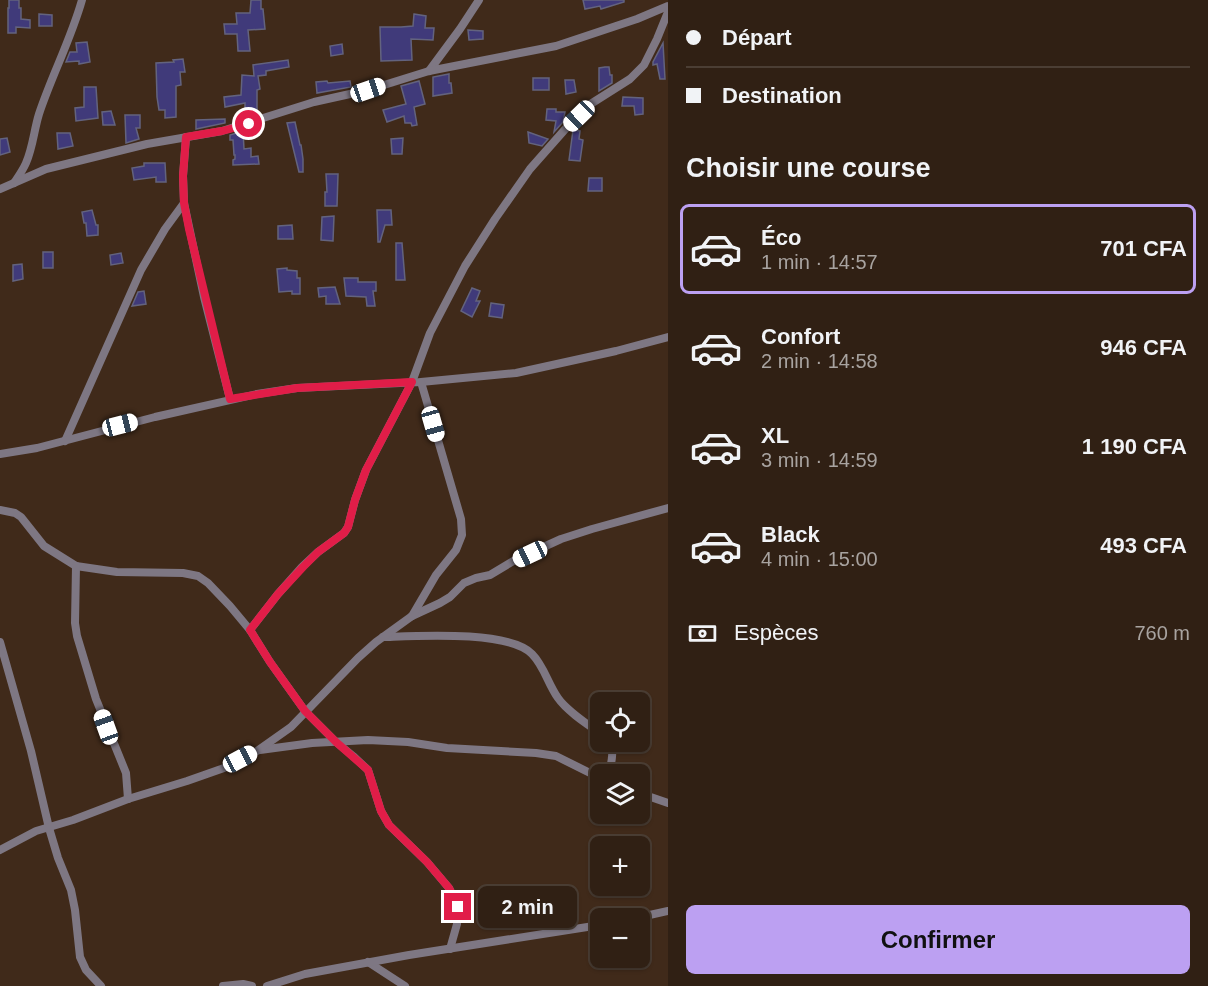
<!DOCTYPE html>
<html lang="fr">
<head>
<meta charset="utf-8">
<style>
	body { margin:0; font-family:Helvetica,sans-serif; background:#3c2d22; color:#f1f3f6; height:100vh; display:flex; flex-direction:column; font-size:22px; white-space:nowrap }
	* { box-sizing:border-box; margin:0 }
	p { font-size:20px; color:#a8a3a0 }
	.icon { flex:none; width:33px; height:33px; fill:none; stroke:currentColor; stroke-width:2; stroke-linecap:round; stroke-linejoin:round }
	.map { position:relative; flex:1; overflow:hidden }
	.sheet { display:flex; flex-direction:column; background:#302014; width:540px }
	.sheet>* { flex:none }
	.banner { display:grid; align-content:center; height:132px; padding:0 18px; background:#302014 }
	.controls { position:absolute; left:590px; top:692px; display:grid; gap:12px }
	.controls a { display:grid; place-items:center; width:60px; height:60px; border-radius:9px; background:#302014; box-shadow:0 2px 4px #0004,0 0 0 2px #4b3e34; font-size:30px }
	.end { position:absolute; width:27px; height:27px; margin:-14px; border:8px solid #e11d48; background:#fff; box-shadow:0 0 0 3px #fff }
	.from { border-radius:50% }
	.bubble { position:absolute; height:42px; border-radius:9px; background:#302014; box-shadow:0 2px 4px #0004,0 0 0 2px #4b3e34; font-size:20px; font-weight:700; line-height:42px; text-align:center }
	.car { position:absolute; width:18px; height:36px; margin:-18px -9px; border-radius:8px; box-shadow:0 0 4px 2px #0007; background:linear-gradient(#fff 24%,#345 0 40%,#fff 0 76%,#345 0 86%,#fff 0) }
	.banner b { display:flex; align-items:center; gap:21px; height:57px; font-size:22px }
	.banner b+b { border-top:2px solid #4b3e34 }
	.banner i { width:15px; height:15px; background:#f1f3f6 }
	ul { padding:0; list-style:none }
	li { display:flex; align-items:center; gap:18px; height:90px; margin:0 12px 9px; padding:0 6px; border:3px solid transparent; border-radius:9px }
	li div { flex:1 }
	li b { display:block; font-size:22px }
	li em { font-style:normal; font-weight:700 }
	li.on { border-color:#bca0f2 }
	li>.icon { width:54px; height:54px; stroke-width:1.5 }
	h2 { padding:0 18px; font-size:27px; line-height:72px }
	.pay { display:flex; align-items:center; gap:15px; height:66px; padding:0 18px; font-size:22px }
	.pay p { margin-inline-start:auto }
	.cta { display:flex; gap:12px; margin-top:auto; padding:12px 18px }
	.cta a { flex:1; height:69px; border-radius:9px; background:#bca0f2; color:#111; font-size:24px; font-weight:700; line-height:69px; text-align:center }
	main { display:flex; flex:1; min-height:0 }
	.map>svg:first-child { display:block }
	.building { fill:#403a7a; stroke:#63637e; stroke-width:1.5 }
	.lines { fill:none; stroke-linecap:round; stroke-linejoin:round }
	.street { stroke:#7e7783; stroke-width:8 }
	.route { stroke:#e11d48; stroke-width:8 }
</style>
</head>
<body>
<main>
<div class="map">
<svg width="668" height="986" viewBox="0 0 668 986">
	<rect width="100%" height="100%" fill="#402a1a"/>
	<g class="building">
		<path d="M9 0H19V8H21V19L30 20V28L16 27V33H8V8H9Z"/>
		<path d="M251 0H261V9H263L265 29 248 30 250 51H238L237 34H225L224 24H237L236 13H250Z"/>
		<path d="M583 0H624V2L601 9 600 6 585 9Z"/>
		<path d="M39 14 52 15V26H39Z"/>
		<path d="M414 14 426 16 425 28H434L433 40 411 39 412 60 381 61 380 27H401L413 26Z"/>
		<path d="M468 30 483 31V39L469 40Z"/>
		<path d="M87 42 90 62 79 64V61L66 62 70 52H77L76 43Z"/>
		<path d="M663 43 665 79H660L657 64 653 65V62Z"/>
		<path d="M342 44 343 54 331 56 330 46Z"/>
		<path d="M183 59 185 72H180L181 85 176 86V117L165 118V110H159L157 97 156 63 174 62 173 60Z"/>
		<path d="M288 60 289 67 266 71V75L258 76 260 89 257 90V113L245 114V103L225 107 224 97 241 95 242 75 254 76 253 65Z"/>
		<path d="M605 67H609L610 75H612V83L599 91V68Z"/>
		<path d="M449 74V83H451L452 93 433 96V77Z"/>
		<rect x="533" y="78" width="16" height="12"/>
		<path d="M565 80H574L576 92 566 94Z"/>
		<path d="M327 81 328 83 350 81 351 87 317 93 316 82Z"/>
		<path d="M419 81 425 104 414 107 417 125 412 126 411 123H405L404 116 387 122 383 110 406 104 401 86Z"/>
		<path d="M84 87H96L98 118 76 121 75 108 84 107Z"/>
		<path d="M623 97 643 98V114L635 115 634 106H622Z"/>
		<path d="M547 109H556V112H565L563 122 554 132 556 121 546 120Z"/>
		<path d="M111 111 115 125H103L102 112Z"/>
		<path d="M125 115H140V128H136L139 139 126 143Z"/>
		<path d="M225 119V123L196 129V120Z"/>
		<path d="M295 122 300 145H301L303 159V172H299L287 123Z"/>
		<path d="M573 130 580 131 579 139 583 140 580 161 569 160Z"/>
		<path d="M243 131 244 149 251 148V157L258 156 259 164 233 165V160L235 159V155H234L233 140H230V135Z"/>
		<path d="M528 132 548 139 542 146 529 143Z"/>
		<path d="M57 133H70L73 146 58 149Z"/>
		<path d="M7 138 10 152 0 155V139Z"/>
		<path d="M403 138 402 154H392L391 139Z"/>
		<path d="M144 163H165L166 182H156V177L134 180 132 168 144 166Z"/>
		<path d="M326 174H338L337 206H325V192H327Z"/>
		<path d="M589 178H602V191H588Z"/>
		<path d="M92 210 96 225H98V235L87 236 86 223H84L82 212Z"/>
		<path d="M377 210H391L392 225H385L380 242H378Z"/>
		<path d="M334 216 333 241 321 240 322 217Z"/>
		<path d="M292 225 293 239H278V226Z"/>
		<path d="M396 243H402L405 280H396Z"/>
		<rect x="43" y="252" width="10" height="16"/>
		<path d="M121 253 123 263 111 265 110 255Z"/>
		<path d="M22 264 23 279 13 281V265Z"/>
		<path d="M287 268V270L297 271V278H300V294H292V291L279 292 277 269Z"/>
		<path d="M344 278H358V282H376V291H373L375 306H367L366 297 346 296Z"/>
		<path d="M335 287 340 304H326V296L319 297 318 288Z"/>
		<path d="M472 288 480 291 476 301H480L472 317 461 311Z"/>
		<path d="M144 291 146 304 132 306 138 292Z"/>
		<path d="M491 303 504 305 502 318 489 316Z"/>
	</g>
	<g class="lines">
		<g class="street">
			<path d="M429 71 460 29 479 0"/>
			<path d="M186 137 183 176 184 203 204 297 230 399"/>
			<path d="M14 183C18 177 23 170 26 163 33 147 34 130 39 114 52 75 71 39 82 0"/>
			<path d="M0 189 46 169 147 144 222 131 314 102 368 90 429 71 556 46 637 19 668 6"/>
			<path d="M65 441 141 270 165 229 184 203"/>
			<path d="M0 454 37 448 155 417 257 394 297 388 421 382 516 373 616 351 668 337"/>
			<path d="M0 510 15 513 21 517 44 546 76 566 117 572 183 573 198 576 208 583 230 606 250 630 270 662 305 711 336 742 353 756 368 770 381 811 389 825 427 862 449 888 458 907 457 924 450 949"/>
			<path d="M76 566 75 623 77 636 96 699 126 773 128 799"/>
			<path d="M412 616 440 603 450 597 464 583 476 578 490 575 515 560 561 539 592 529 668 508"/>
			<path d="M250 630 278 594 302 567 318 552 344 533 348 527 355 500 366 470 412 382 430 333 465 266 495 219 530 169 568 126 589 105 630 79 644 65 657 39 668 12"/>
			<path d="M383 637C416 636 509 630 532 654 544 666 548 684 558 698 567 711 587 724 600 733"/>
			<path d="M0 642 31 751 49 828 58 858 71 890 75 910 80 957 86 970 101 986"/>
			<path d="M609 741C615 750 611 764 609 774"/>
			<path d="M260 750 312 743 368 740 408 742 447 748 536 753 556 756 600 778"/>
			<path d="M639 793 668 803"/>
			<path d="M0 850 36 831 73 820 128 799 187 781 224 768 257 751 291 727 358 658 376 642 412 616 436 575 456 550 462 535 461 519 421 382"/>
			<path d="M636 918 668 911"/>
			<path d="M368 962 405 986"/>
			<path d="M223 986 243 984 252 986"/>
			<path d="M267 986 305 974 409 955 600 925"/>
		</g>
	</g>
	<g class="lines">
		<path class="route" d="M249 124 222 131 186 137 183 176 184 203 189 229 230 399 297 388 412 382 366 470 355 500 348 527 344 533 318 552 303 567 278 594 250 630 270 662 305 711 336 742 368 770 381 811 389 825 427 862 449 888 458 907"/>
	</g>
</svg>
<div class="controls">
<a><svg class="icon" aria-label="locate" viewBox="0 0 24 24"><circle cx="12" cy="12" r="6"/><path d="M12 2v4M12 18v4M2 12h4M18 12h4"/></svg></a>
<a><svg class="icon" aria-label="layers" viewBox="0 0 24 24"><path d="M12 4l9 5-9 5-9-5zM3 14l9 5 9-5"/></svg></a>
<a>+</a>
<a>−</a>
</div>
<i class="end from" style="left:249px;top:124px"></i>
<i class="end" style="left:458px;top:907px"></i>
<div class="bubble" style="left:478px;top:886px;width:99px">2 min</div>
<i class="car" style="left:368px;top:90px;rotate:71deg"></i>
<i class="car" style="left:579px;top:116px;rotate:226deg"></i>
<i class="car" style="left:433px;top:424px;rotate:164deg"></i>
<i class="car" style="left:120px;top:425px;rotate:76deg"></i>
<i class="car" style="left:530px;top:554px;rotate:245deg"></i>
<i class="car" style="left:106px;top:727px;rotate:340deg"></i>
<i class="car" style="left:240px;top:759px;rotate:62deg"></i>
</div>
<section class="sheet">
<div class="banner">
<b><i class="from"></i>Départ</b>
<b><i></i>Destination</b>
</div>
<h2>Choisir une course</h2>
<ul>
<li class="on"><svg class="icon" aria-label="car" viewBox="0 0 24 24"><path d="M5 17H2v-5l4-1 3-4h7l3 4 3 1v5h-3M9 17h6M6 11h13"/><circle cx="7" cy="17" r="2"/><circle cx="17" cy="17" r="2"/></svg><div><b>Éco</b><p>1 min · 14:57</p></div><em>701 CFA</em></li>
<li><svg class="icon" aria-label="car" viewBox="0 0 24 24"><path d="M5 17H2v-5l4-1 3-4h7l3 4 3 1v5h-3M9 17h6M6 11h13"/><circle cx="7" cy="17" r="2"/><circle cx="17" cy="17" r="2"/></svg><div><b>Confort</b><p>2 min · 14:58</p></div><em>946 CFA</em></li>
<li><svg class="icon" aria-label="car" viewBox="0 0 24 24"><path d="M5 17H2v-5l4-1 3-4h7l3 4 3 1v5h-3M9 17h6M6 11h13"/><circle cx="7" cy="17" r="2"/><circle cx="17" cy="17" r="2"/></svg><div><b>XL</b><p>3 min · 14:59</p></div><em>1 190 CFA</em></li>
<li><svg class="icon" aria-label="car" viewBox="0 0 24 24"><path d="M5 17H2v-5l4-1 3-4h7l3 4 3 1v5h-3M9 17h6M6 11h13"/><circle cx="7" cy="17" r="2"/><circle cx="17" cy="17" r="2"/></svg><div><b>Black</b><p>4 min · 15:00</p></div><em>493 CFA</em></li>
</ul>
<div class="pay"><svg class="icon" aria-label="cash" viewBox="0 0 24 24"><path d="M3 7h18v10H3z"/><circle cx="12" cy="12" r="2"/></svg>Espèces<p>760 m</p></div>
<div class="cta"><a>Confirmer</a></div>
</section>
</main>
</body>
</html>
